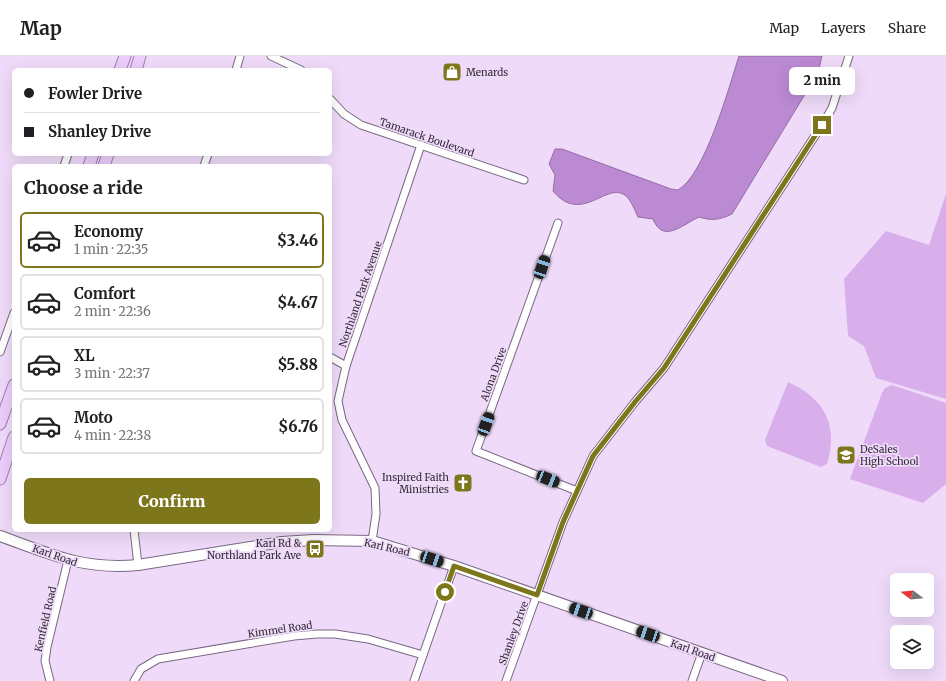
<!DOCTYPE html>
<html lang="en">
<head>
<meta charset="utf-8">
<style>
	body { margin:0; font-family:Merriweather,serif; background:#f2f2f2; color:#202124; height:100vh; display:flex; flex-direction:column; font-size:15px; white-space:nowrap }
	* { box-sizing:border-box; margin:0 }
	p { font-size:13px; color:#757577 }
	.icon { flex:none; width:22px; height:22px; fill:none; stroke:currentColor; stroke-width:2; stroke-linecap:round; stroke-linejoin:round }
	.map { position:relative; flex:1; overflow:hidden }
	.panel { position:absolute; left:12px; top:108px; width:320px; height:368px; display:flex; flex-direction:column; background:#fff; border-radius:6px; box-shadow:0 4px 16px #0002 }
	.panel>* { flex:none }
	.hud { position:absolute; left:12px; top:12px; width:320px; height:88px; border-radius:6px; box-shadow:0 4px 16px #0002; display:grid; align-content:center; height:88px; padding:0 12px; background:#fff }
	.needle { width:26px; rotate:286deg }
	.tools { position:absolute; left:890px; top:517px; display:grid; gap:8px }
	.tools a { display:grid; place-items:center; width:44px; height:44px; border-radius:6px; background:#fff; box-shadow:0 4px 16px #0002; font-size:20px }
	.end { position:absolute; width:18px; height:18px; margin:-9px; border:5px solid #7d761a; background:#fff; box-shadow:0 0 0 2px #fff }
	.from { border-radius:50% }
	.bubble { position:absolute; height:28px; border-radius:6px; background:#fff; box-shadow:0 4px 16px #0002; font-size:13px; font-weight:800; line-height:28px; text-align:center }
	.car { position:absolute; width:12px; height:24px; margin:-12px -6px; border-radius:5px; box-shadow:0 0 3px 1px #0007; background:linear-gradient(#222 24%,#8ab4d8 0 40%,#222 0 76%,#8ab4d8 0 86%,#222 0) }
	.hud b { display:flex; align-items:center; gap:14px; height:38px; font-size:15px }
	.hud b+b { border-top:1px solid #e0e0e0 }
	.hud i { width:10px; height:10px; background:#202124 }
	ul { padding:0; list-style:none }
	li { display:flex; align-items:center; gap:12px; height:56px; margin:0 8px 6px; padding:0 4px; border:2px solid #e0e0e0; border-radius:6px }
	li div { flex:1 }
	li b { display:block; font-size:15px }
	li em { font-style:normal; font-weight:800 }
	li.selected { border-color:#7d761a }
	li>.icon { width:36px; height:36px; stroke-width:1.5 }
	h2 { padding:0 12px; font-size:18px; line-height:48px }
	.primary-button { display:flex; gap:8px; margin-top:auto; padding:8px 12px }
	.primary-button a { flex:1; height:46px; border-radius:6px; background:#7d761a; color:#fff; font-size:16px; font-weight:800; line-height:46px; text-align:center }
	header { display:flex; align-items:center; gap:24px; box-sizing:border-box; height:56px; padding:0 20px; background:#fff; border-bottom:1px solid #e0e0e0 }
	header strong { font-size:19px }
	nav { display:flex; gap:22px; margin-inline-start:auto; font-size:14px }
	.map>svg:first-child { display:block }
	.green { fill:#d8afeb }
	.water { fill:#bc89d3; stroke:#936da4 }
	.lines { fill:none; stroke-linecap:round; stroke-linejoin:round }
	.minor-casing { stroke:#7a6882; stroke-width:9 }
	.secondary-casing { stroke:#7a6882; stroke-width:12 }
	.primary-casing { stroke:#a37eb4; stroke-width:13 }
	.minor { stroke:#fff; stroke-width:7 }
	.secondary { stroke:#fff; stroke-width:10 }
	.primary { stroke:#eccdfb; stroke-width:11 }
	.route { stroke:#7d761a; stroke-width:5 }
	.labels { text-anchor:middle; stroke-width:3.5; stroke-linejoin:round; paint-order:stroke }
	.poi-label { font-size:10px; fill:#322b36; stroke:#efdbf9; text-anchor:start }
	.street-label { font-size:10px; fill:#322b36; stroke:#efdbf9 }
</style>
</head>
<body>
<header>
<strong>Map</strong>
<nav><a>Map</a><a>Layers</a><a>Share</a></nav>
</header>
<div class="map">
<svg width="946" height="625" viewBox="0 0 946 625">
	<rect width="100%" height="100%" fill="#efdbf9"/>
	<g class="green">
		<path d="M946 138V343L876 322 864 290 848 280 844 223 886 175 929 189Z"/>
		<path d="M788 326C824 342 839 369 827 408L821 411 767 390 765 384Z"/>
		<path d="M892 329 946 347V428L923 447 850 423 882 337 885 332Z"/>
	</g>
	<path class="water" d="M739 0H822L818 17 732 158C720 164 711 165 699 161 682 169 663 188 653 163L638 161C635 155 631 144 626 140 607 124 582 170 553 135L555 119 549 108 555 93H562L671 133 678 134C705 119 729 31 739 0Z"/>
	<g class="lines">
		<defs>
			<g id="minor">
				<path d="M271 0 301 14"/>
				<path d="M236 14 240 0"/>
				<path d="M330 43 344 58 361 69 524 124"/>
				<path d="M64 110 68 98"/>
				<path d="M204 110 208 98"/>
				<path d="M558 167 476 395 577 435"/>
				<path d="M0 296 14 257"/>
				<path d="M330 301 346 310"/>
				<path d="M134 474 138 509"/>
				<path d="M372 485 376 458 375 432 342 364 338 345 346 310 421 89"/>
				<path d="M50 625 45 605 47 591 68 504"/>
				<path d="M134 625 141 613 158 603 294 580 317 578H335L368 583 423 599"/>
				<path d="M414 625 454 510"/>
				<path d="M506 625 563 466 593 400 635 346 664 312 822 69 832 52 849 0"/>
				<path d="M692 625 702 597"/>
			</g>
			<path id="secondary" d="M0 480C50 498 82 514 138 509L282 486 313 484 372 485 454 510 782 625"/>
			<g id="primary">
				<path d="M120 14 125 0"/>
				<path d="M136 14 140 0"/>
				<path d="M89 110 93 98"/>
				<path d="M104 110 108 98"/>
				<path d="M0 368 14 329"/>
				<path d="M0 423 14 381"/>
			</g>
		</defs>
		<use href="#minor" class="minor-casing"/>
		<use href="#secondary" class="secondary-casing"/>
		<use href="#primary" class="primary-casing"/>
		<use href="#minor" class="minor"/>
		<use href="#secondary" class="secondary"/>
		<use href="#primary" class="primary"/>
	</g>
	<g class="lines">
		<path class="route" d="M445 536 454 510 537 539 563 466 593 400 635 346 664 312 822 69"/>
	</g>
	<defs>
		<symbol id="shop-square" viewBox="-11 -11 22 22"><rect x="-9" y="-9" width="18" height="18" rx="4" fill="#7d761a" stroke="#efdbf9"/><path d="M-5-2.5h2.3a2.7 3.5 0 0 1 5.4 0H5L5.5 6h-11ZM-1.5-2.5h3a1.5 2.3 0 0 0-3 0Z" fill="#fff"/></symbol>
		<symbol id="school-square" viewBox="-11 -11 22 22"><rect x="-9" y="-9" width="18" height="18" rx="4" fill="#7d761a" stroke="#efdbf9"/><path d="M0-5L7-2L0 1L-7-2ZM-4 1L0 2.5L4 1V4Q0 6-4 4Z" fill="#fff"/></symbol>
		<symbol id="church-square" viewBox="-11 -11 22 22"><rect x="-9" y="-9" width="18" height="18" rx="4" fill="#7d761a" stroke="#efdbf9"/><path d="M-1.2-6h2.4v3.5h3.3v2.4h-3.3V6h-2.4V-.1h-3.3v-2.4h3.3Z" fill="#fff"/></symbol>
		<symbol id="bus-square" viewBox="-11 -11 22 22"><rect x="-9" y="-9" width="18" height="18" rx="4" fill="#7d761a" stroke="#efdbf9"/><path d="M-5-6H5V4H4V6H2V4H-2V6H-4V4H-5ZM-3.5-4V0h7V-4ZM-3.5 1.2v1.5H-2V1.2ZM2 1.2v1.5H3.5V1.2Z" fill="#fff"/></symbol>
	</defs>
	<g fill-rule="evenodd">
		<use href="#shop-square" x="441" y="5" width="22" height="22"/>
		<use href="#school-square" x="835" y="388" width="22" height="22"/>
		<use href="#church-square" x="452" y="416" width="22" height="22"/>
		<use href="#bus-square" x="304" y="482" width="22" height="22"/>
	</g>
	<g class="labels">
		<g class="poi-label">
			<text x="466" y="20">Menards</text>
			<text x="860" y="397">DeSales<tspan x="860" dy="12">High School</tspan></text>
			<text x="449" y="425" text-anchor="end">Inspired Faith<tspan x="449" dy="12">Ministries</tspan></text>
			<text x="301" y="491" text-anchor="end">Karl Rd &amp;<tspan x="301" dy="12">Northland Park Ave</tspan></text>
		</g>
		<g class="street-label">
			<text transform="translate(427 81) rotate(19)" y="4">Tamarack Boulevard</text>
			<text transform="translate(360 238) rotate(-71)" y="4">Northland Park Avenue</text>
			<text transform="translate(493 318) rotate(-70)" y="4">Alona Drive</text>
			<text transform="translate(387 491) rotate(13)" y="4">Karl Road</text>
			<text transform="translate(55 499) rotate(19)" y="4">Karl Road</text>
			<text transform="translate(45 563) rotate(-77)" y="4">Kenfield Road</text>
			<text transform="translate(280 573) rotate(-8)" y="4">Kimmel Road</text>
			<text transform="translate(513 577) rotate(-70)" y="4">Shanley Drive</text>
			<text transform="translate(693 594) rotate(19)" y="4">Karl Road</text>
		</g>
	</g>
</svg>
<div class="tools">
<a><svg class="needle" viewBox="-14 -14 28 28"><path d="M0-13l5 13h-10z" fill="#e53935"/><path d="M0 13l5-13h-10z" fill="#757577"/></svg></a>
<a><svg class="icon" aria-label="layers" viewBox="0 0 24 24"><path d="M12 4l9 5-9 5-9-5zM3 14l9 5 9-5"/></svg></a>
</div>
<i class="end from" style="left:445px;top:536px"></i>
<i class="end" style="left:822px;top:69px"></i>
<div class="bubble" style="left:789px;top:11px;width:66px">2 min</div>
<i class="car" style="left:542px;top:211px;rotate:19deg"></i>
<i class="car" style="left:486px;top:368px;rotate:20deg"></i>
<i class="car" style="left:548px;top:423px;rotate:112deg"></i>
<i class="car" style="left:432px;top:503px;rotate:108deg"></i>
<i class="car" style="left:581px;top:555px;rotate:289deg"></i>
<i class="car" style="left:648px;top:578px;rotate:289deg"></i>
<div class="hud">
<b><i class="from"></i>Fowler Drive</b>
<b><i></i>Shanley Drive</b>
</div>
<section class="panel">
<h2>Choose a ride</h2>
<ul>
<li class="selected"><svg class="icon" aria-label="car" viewBox="0 0 24 24"><path d="M5 17H2v-5l4-1 3-4h7l3 4 3 1v5h-3M9 17h6M6 11h13"/><circle cx="7" cy="17" r="2"/><circle cx="17" cy="17" r="2"/></svg><div><b>Economy</b><p>1 min · 22:35</p></div><em>$3.46</em></li>
<li><svg class="icon" aria-label="car" viewBox="0 0 24 24"><path d="M5 17H2v-5l4-1 3-4h7l3 4 3 1v5h-3M9 17h6M6 11h13"/><circle cx="7" cy="17" r="2"/><circle cx="17" cy="17" r="2"/></svg><div><b>Comfort</b><p>2 min · 22:36</p></div><em>$4.67</em></li>
<li><svg class="icon" aria-label="car" viewBox="0 0 24 24"><path d="M5 17H2v-5l4-1 3-4h7l3 4 3 1v5h-3M9 17h6M6 11h13"/><circle cx="7" cy="17" r="2"/><circle cx="17" cy="17" r="2"/></svg><div><b>XL</b><p>3 min · 22:37</p></div><em>$5.88</em></li>
<li><svg class="icon" aria-label="car" viewBox="0 0 24 24"><path d="M5 17H2v-5l4-1 3-4h7l3 4 3 1v5h-3M9 17h6M6 11h13"/><circle cx="7" cy="17" r="2"/><circle cx="17" cy="17" r="2"/></svg><div><b>Moto</b><p>4 min · 22:38</p></div><em>$6.76</em></li>
</ul>
<div class="primary-button"><a>Confirm</a></div>
</section>
</div>
</body>
</html>
